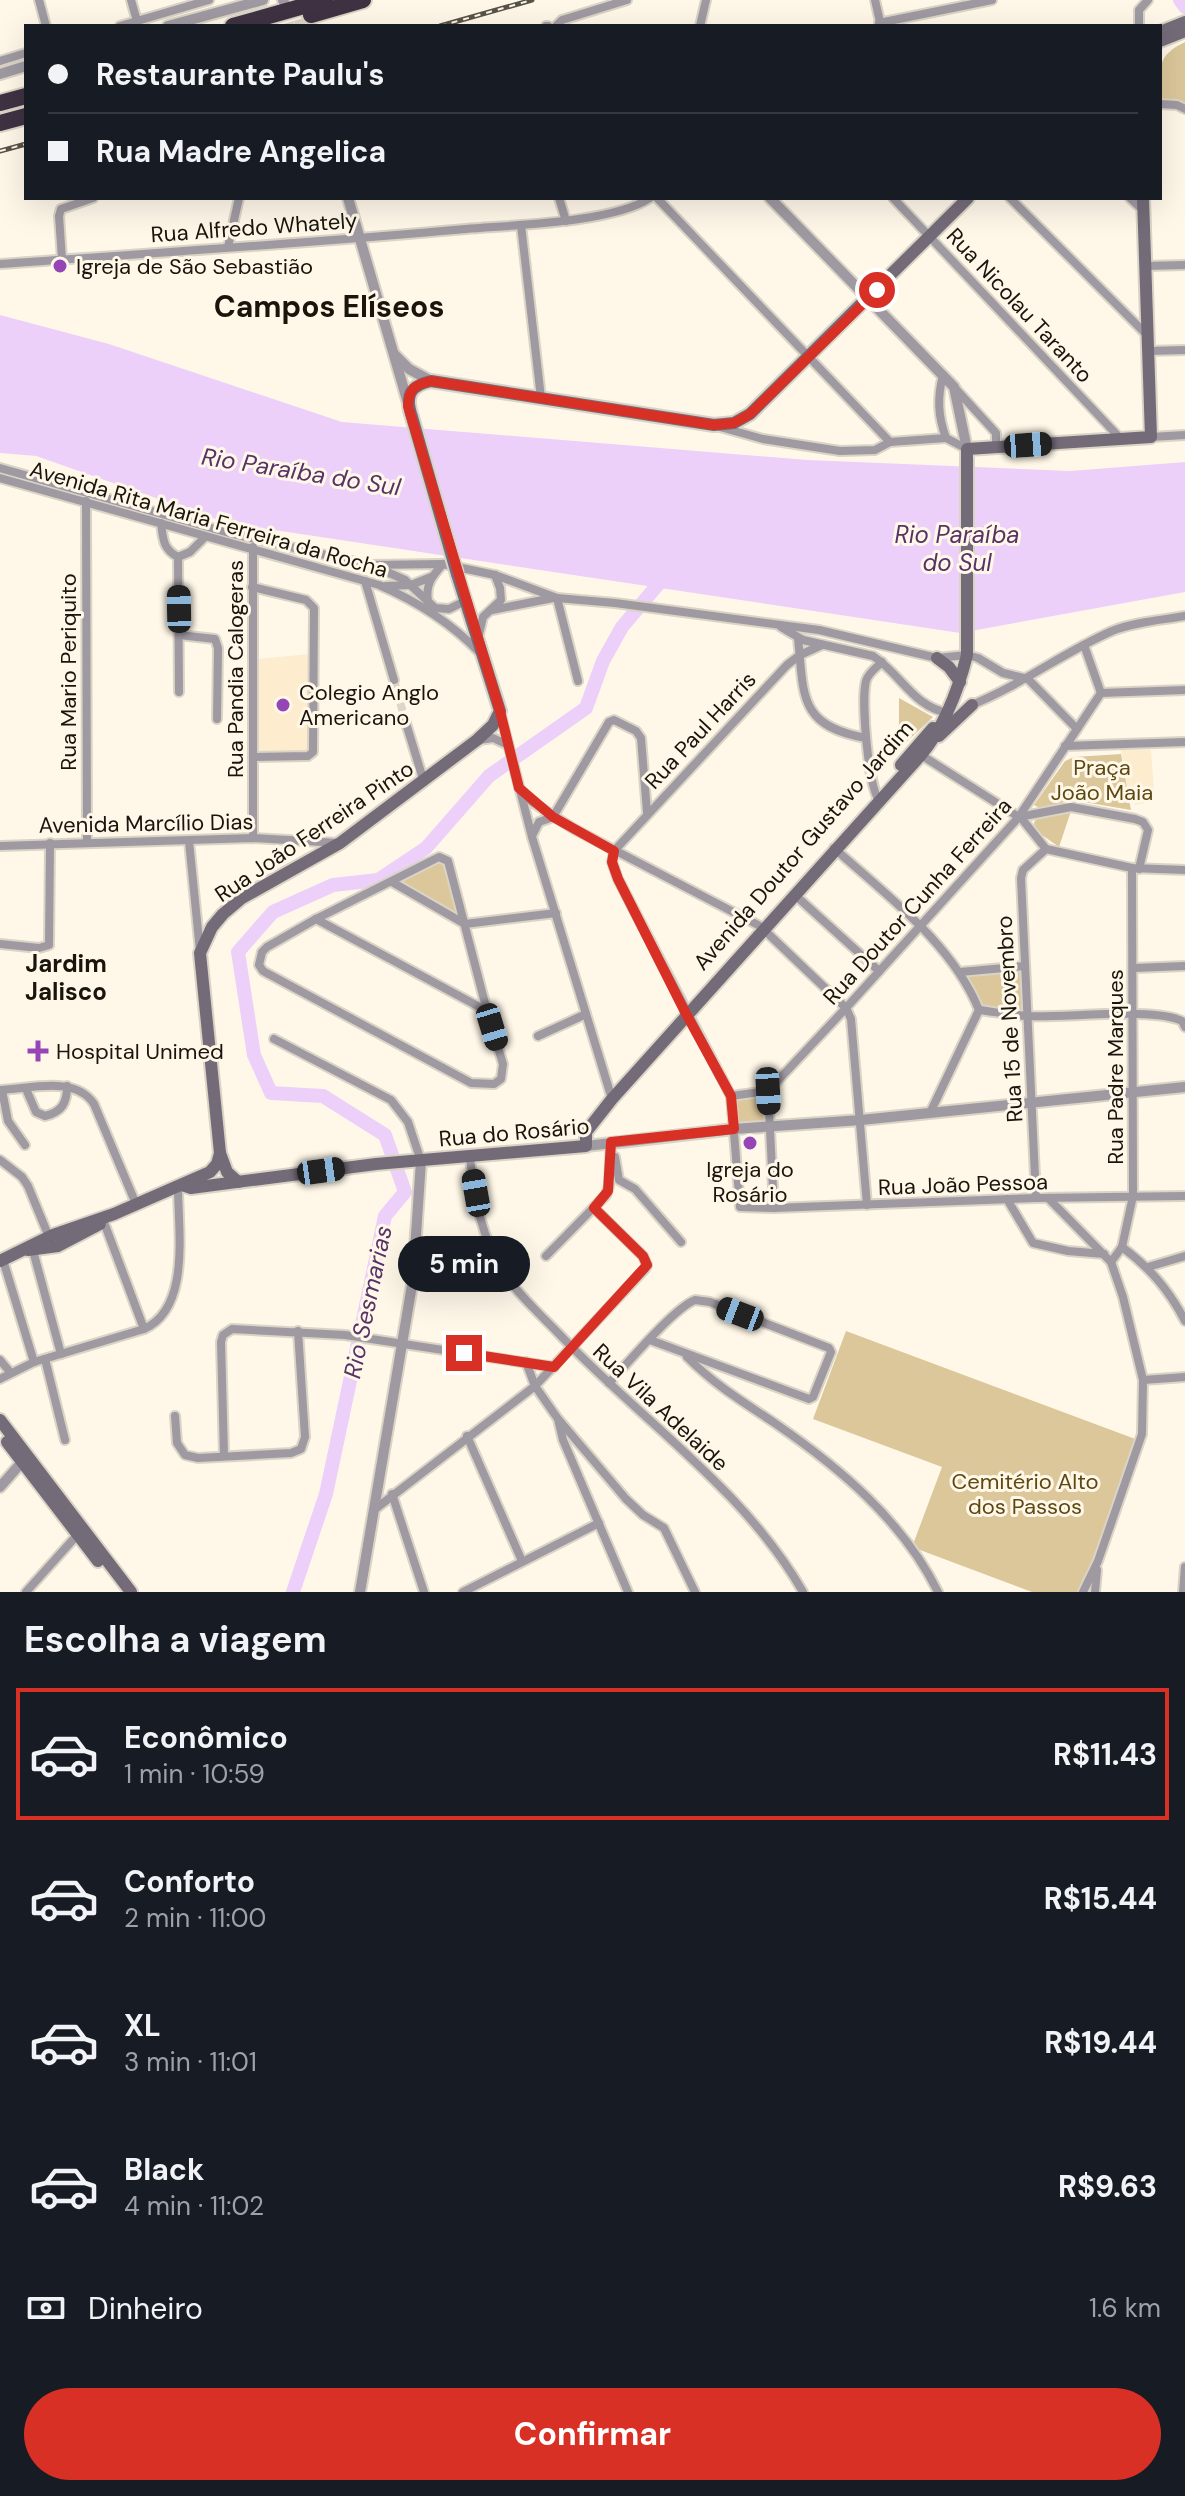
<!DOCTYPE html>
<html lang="pt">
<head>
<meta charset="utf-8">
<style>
	body { margin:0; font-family:"DM Sans",sans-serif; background:#242831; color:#f1f3f6; height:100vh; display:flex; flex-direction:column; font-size:30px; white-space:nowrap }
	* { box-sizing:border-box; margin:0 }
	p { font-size:26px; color:#9ea1a6 }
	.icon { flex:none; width:44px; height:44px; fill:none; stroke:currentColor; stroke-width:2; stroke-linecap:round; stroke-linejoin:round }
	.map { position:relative; height:1592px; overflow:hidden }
	.panel { display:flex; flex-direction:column; background:#171b24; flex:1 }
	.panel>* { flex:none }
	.hud { position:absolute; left:24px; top:24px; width:1138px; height:176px; border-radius:0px; box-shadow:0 8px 32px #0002; display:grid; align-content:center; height:176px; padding:0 24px; background:#171b24 }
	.end { position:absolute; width:36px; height:36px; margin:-18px; border:10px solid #d93025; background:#fff; box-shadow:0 0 0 4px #fff }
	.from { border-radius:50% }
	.bubble { position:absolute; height:56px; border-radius:28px; background:#171b24; box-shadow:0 8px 32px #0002; font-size:26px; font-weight:700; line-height:56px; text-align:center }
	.car { position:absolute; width:24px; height:48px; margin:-24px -12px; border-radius:10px; box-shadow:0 0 6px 2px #0007; background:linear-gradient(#222 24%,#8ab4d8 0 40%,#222 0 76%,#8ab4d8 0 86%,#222 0) }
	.hud b { display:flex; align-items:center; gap:28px; height:76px; font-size:30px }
	.hud b+b { border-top:2px solid #363941 }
	.hud i { width:20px; height:20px; background:#f1f3f6 }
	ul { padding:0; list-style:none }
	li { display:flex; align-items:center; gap:24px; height:132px; margin:0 16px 12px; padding:0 8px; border:4px solid transparent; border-radius:0px }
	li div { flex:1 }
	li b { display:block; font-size:30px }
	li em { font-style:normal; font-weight:700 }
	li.selected { border-color:#d93025 }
	li>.icon { width:72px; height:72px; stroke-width:1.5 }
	h2 { padding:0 24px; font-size:36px; line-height:96px }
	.pay { display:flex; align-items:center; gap:20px; height:88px; padding:0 24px; font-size:30px }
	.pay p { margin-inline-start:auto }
	.action { display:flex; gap:16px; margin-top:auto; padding:16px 24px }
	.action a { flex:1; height:92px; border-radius:48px; background:#d93025; color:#fff; font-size:32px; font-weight:700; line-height:92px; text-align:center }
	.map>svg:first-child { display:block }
	.built { fill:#fdedce }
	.green { fill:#dcc79b }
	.water { fill:#edd0fa }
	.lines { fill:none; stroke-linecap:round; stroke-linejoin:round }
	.river { stroke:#edd0fa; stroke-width:14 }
	.minor-tunnel { stroke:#dcd6c8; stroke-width:8; stroke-dasharray:8 4; stroke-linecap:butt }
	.tertiary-tunnel { stroke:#dcd6c8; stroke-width:10; stroke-dasharray:10 5; stroke-linecap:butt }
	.minor-casing { stroke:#dad4c6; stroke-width:12 }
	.tertiary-casing { stroke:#dad4c6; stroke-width:14 }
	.secondary-casing { stroke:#dad4c6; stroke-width:16 }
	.motorway-casing { stroke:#dad4c6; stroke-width:20 }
	.minor { stroke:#9f99a2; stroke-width:8 }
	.tertiary { stroke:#9f99a2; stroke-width:10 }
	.secondary { stroke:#746b79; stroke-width:12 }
	.motorway { stroke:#3e3243; stroke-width:16 }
	.rail-casing { stroke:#585348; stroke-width:5 }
	.rail { stroke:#fff8e9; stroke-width:2; stroke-dasharray:6; stroke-linecap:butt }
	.secondary-bridge-casing { stroke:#dad4c6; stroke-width:16; stroke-linecap:butt }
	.secondary-bridge { stroke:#746b79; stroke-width:12 }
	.route { stroke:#d93025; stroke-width:10 }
	.poi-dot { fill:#9545b5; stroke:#fff8e9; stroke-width:3 }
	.labels { text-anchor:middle; stroke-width:6; stroke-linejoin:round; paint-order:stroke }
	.street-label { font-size:22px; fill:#19150c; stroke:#fff8e9 }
	.poi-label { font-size:22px; fill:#19150c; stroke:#fff8e9; text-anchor:start }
	.park-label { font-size:22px; fill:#5e4811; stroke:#fff8e9 }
	.water-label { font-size:24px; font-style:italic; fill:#573367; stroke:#fff8e9 }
	.neighbourhood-label { font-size:24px; font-weight:bold; fill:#19150c; stroke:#fff8e9 }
	.district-label { font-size:30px; font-weight:bold; fill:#19150c; stroke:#fff8e9 }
</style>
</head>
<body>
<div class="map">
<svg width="1185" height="1592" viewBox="0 0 1185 1592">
	<rect width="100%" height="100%" fill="#fff8e9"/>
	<g class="built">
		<path d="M310 654 309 751 257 753V659Z"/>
		<path d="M1121 750H1151L1155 802 1135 805 1133 798H1129Z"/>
	</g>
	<g class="green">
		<path d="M1185 42V106L1173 100 1160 99C1160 70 1155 56 1185 42Z"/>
		<path d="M899 698 933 717 899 749Z"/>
		<path d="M1121 754 1131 810 1072 800 1040 808 1034 805 1065 761 1074 757Z"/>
		<path d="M1071 811 1059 847 1035 830 1034 822 1042 814Z"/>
		<path d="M444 859 459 918 395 881Z"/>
		<path d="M1021 968 1024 1012 982 1008 966 974Z"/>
		<path d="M765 1093 767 1122 736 1126 732 1097Z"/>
		<path d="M846 1331 1138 1440 1080 1592H1032L912 1547 942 1467 813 1419Z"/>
	</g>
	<path class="water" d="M0 315 109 344 342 422 808 460 1070 471 1185 462V592L960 633 227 523 36 456 0 453Z"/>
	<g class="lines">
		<g class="river">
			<path d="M1180 0 1185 7"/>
			<path d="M293 1592 326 1494 385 1216 405 1192 385 1135 323 1096 271 1093 254 1055 238 952 273 912 333 885 378 880 426 848 489 776 586 708 603 661 622 627 666 575"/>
		</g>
		<path class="minor-tunnel" d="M394 680 405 720"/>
		<g class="tertiary-tunnel">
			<path d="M294 5 301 26"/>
			<path d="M285 8 290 26"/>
		</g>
		<defs>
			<g id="minor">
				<path d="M39 0 46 26"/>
				<path d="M131 0 137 21"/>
				<path d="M875 0 881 26"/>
				<path d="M879 23 992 0"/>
				<path d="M120 26 209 0"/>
				<path d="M546 26H548"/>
				<path d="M556 26 562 20 627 0"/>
				<path d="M700 26 706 0"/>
				<path d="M1139 26V10L1148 0"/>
				<path d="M0 61 26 53"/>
				<path d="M1160 104 1177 105 1185 109"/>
				<path d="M559 198 566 221"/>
				<path d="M657 198 890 442"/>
				<path d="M893 198 1120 438"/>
				<path d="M1010 198 1147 335"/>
				<path d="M1130 198 1143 210"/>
				<path d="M521 225 541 398"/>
				<path d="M228 247 239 198"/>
				<path d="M62 259 59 216 61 209 93 198"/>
				<path d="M0 264C155 253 311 243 466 229 513 225 612 223 650 198"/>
				<path d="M1145 266 1185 265"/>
				<path d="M1148 351 1185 350"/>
				<path d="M943 375C937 398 938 416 946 438L967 449"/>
				<path d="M954 387 996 433V447"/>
				<path d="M720 427 763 439 840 451 875 450 890 442 946 438"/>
				<path d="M1151 437 1185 435"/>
				<path d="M0 468 229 533 369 565 443 564 495 575 557 598 615 603 819 630 937 658 967 655 978 658 1003 673 1028 679"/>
				<path d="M0 478 379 585C416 601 451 623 479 652"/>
				<path d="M86 501 87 842"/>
				<path d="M161 523C163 539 163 549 178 557L190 552 205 537"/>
				<path d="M178 557 179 692"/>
				<path d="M374 566 405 580 435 608 449 609 465 601"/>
				<path d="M365 581 394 680"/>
				<path d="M386 586 411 585 431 577"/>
				<path d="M252 587 306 600 314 608 313 752 308 756 254 757"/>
				<path d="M557 598 578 681"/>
				<path d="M428 602C425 585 432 576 443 564"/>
				<path d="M492 610 553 598"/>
				<path d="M781 627 803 640 873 656C901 674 914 708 949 713"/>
				<path d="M479 634 483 617 501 600 500 588 495 575"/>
				<path d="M179 635 215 639 218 648 217 719"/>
				<path d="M798 638C804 695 798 726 866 738"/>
				<path d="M822 645 800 655 787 665 614 851 612 862 618 879 731 1096 740 1207 774 1208 1036 1198 1185 1196"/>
				<path d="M1084 645 1101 693"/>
				<path d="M1028 679 1077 729"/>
				<path d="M1101 693 1185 690"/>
				<path d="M969 706C1020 686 1062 653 1112 631 1134 622 1162 620 1185 616"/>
				<path d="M500 712 532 837 612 1099"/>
				<path d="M405 720 424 782"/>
				<path d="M479 740 493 738 508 745"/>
				<path d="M1065 746 1185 742"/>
				<path d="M921 755 1022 819 1046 849 1132 868 1185 870"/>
				<path d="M519 788 532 802 574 829 760 926 846 1008 851 1019 867 1205"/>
				<path d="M880 802C868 787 861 701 866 681 868 673 876 668 882 662"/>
				<path d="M1019 817 1071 807 1135 819 1143 822 1148 830 1139 869"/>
				<path d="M532 836 539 822 553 817 556 812 609 722 614 720 636 731 641 738 647 812"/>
				<path d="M253 838V547"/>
				<path d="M189 841 200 951"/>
				<path d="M0 846 253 838 339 843"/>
				<path d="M834 848C887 896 952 943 979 1010"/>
				<path d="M439 857 448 861 487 1011 503 1064 501 1079 494 1084 471 1083 263 971 259 965 262 952 267 947 316 919Z"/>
				<path d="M392 882 465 924 556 913"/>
				<path d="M795 895 879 971"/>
				<path d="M316 919 487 1011"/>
				<path d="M0 944 39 948 49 945 50 843"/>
				<path d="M1134 968 1185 966"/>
				<path d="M960 972 1025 966"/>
				<path d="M979 1010C995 1012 1012 1015 1028 1016 1064 1018 1155 1007 1182 1021L1185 1027"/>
				<path d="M538 1036 586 1014"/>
				<path d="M274 1039 391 1100 408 1122 421 1161"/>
				<path d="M26 1089 36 1112 45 1116C62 1112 67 1103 67 1086"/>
				<path d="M0 1090C30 1089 75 1075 94 1104L136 1204"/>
				<path d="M2 1090 8 1121 25 1145"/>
				<path d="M768 1091 774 1208"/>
				<path d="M731 1096 768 1091 846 1008 1018 818 1101 693"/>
				<path d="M930 1113 979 1010"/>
				<path d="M615 1157 619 1180 635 1189 681 1242"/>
				<path d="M470 1158C474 1198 482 1239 504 1273 520 1297 542 1316 561 1336 641 1420 745 1490 803 1592"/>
				<path d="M0 1160 22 1177 28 1186 49 1237"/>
				<path d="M1036 1198 1021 878 1023 870 1046 849"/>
				<path d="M1007 1199 1033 1243 1068 1251 1104 1254"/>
				<path d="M1049 1199 1111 1262 1123 1297 1143 1380 1142 1434 1098 1561 1083 1592"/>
				<path d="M102 1217 144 1329"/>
				<path d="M32 1247 61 1354"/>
				<path d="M1122 1247C1150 1268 1169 1290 1185 1321"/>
				<path d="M546 1256 606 1195 609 1186 611 1142"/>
				<path d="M3 1260 34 1362"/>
				<path d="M1111 1262 1122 1247 1133 1196 1132 868"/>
				<path d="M1148 1267 1185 1256"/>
				<path d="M687 1357C716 1386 742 1401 776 1424 840 1468 903 1521 938 1592"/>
				<path d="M45 1359 65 1440"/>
				<path d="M0 1360 10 1372"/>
				<path d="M526 1362 535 1386 558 1419 563 1440 628 1592"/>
				<path d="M0 1379 34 1362 144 1329C191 1308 178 1230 178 1187"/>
				<path d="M1143 1380 1185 1377"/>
				<path d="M609 1383C627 1364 674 1308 695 1300L710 1302 829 1348 831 1352 813 1397 809 1399 650 1340"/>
				<path d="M175 1416 177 1443 185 1455 198 1458 291 1453 301 1449 305 1437 298 1331"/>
				<path d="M559 1420 626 1499 643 1515 664 1528 695 1592"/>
				<path d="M467 1436 522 1561"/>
				<path d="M224 1455 221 1342 223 1335 232 1329 345 1335 554 1367"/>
				<path d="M392 1494 424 1592"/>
				<path d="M374 1510 535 1386 645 1269 647 1265 643 1256 594 1208"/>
				<path d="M26 1592 79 1533"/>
				<path d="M463 1592 599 1523"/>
				<path d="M1095 1592 1097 1570"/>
				<path d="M1183 1592 1185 1567"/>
			</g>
			<g id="tertiary">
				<path d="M283 0 284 2"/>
				<path d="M168 26 263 0"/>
				<path d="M0 74 26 66"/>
				<path d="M348 198 408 403"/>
				<path d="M770 198 954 387 967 449"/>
				<path d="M394 354 409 369 431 381"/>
				<path d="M586 1146 734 1129 861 1120 1185 1087"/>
				<path d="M0 1487 22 1462"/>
				<path d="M360 1592 413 1279 421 1161"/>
			</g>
			<g id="secondary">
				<path d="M1160 32 1185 22"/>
				<path d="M1160 41 1185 31"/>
				<path d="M412 417C405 396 409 386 431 381L714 425 734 423 750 414 968 198"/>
				<path d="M937 658 949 667 960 682"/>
				<path d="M939 736 972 705"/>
				<path d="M901 765 933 728"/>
				<path d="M238 1182 227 1172 220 1153 200 953 212 927 223 914 242 898 340 843 477 740 493 725 500 711 457 574"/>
				<path d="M182 1185 191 1188 376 1164 586 1146V1132L612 1099 921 755C945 726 958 691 967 655V449L1151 437 1143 198"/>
				<path d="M28 1250 58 1246 100 1224"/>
				<path d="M0 1261 53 1235 114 1214 210 1172 217 1164 220 1153"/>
				<path d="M0 1420 131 1592"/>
				<path d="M7 1442 98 1561"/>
			</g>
			<g id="motorway">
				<path d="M311 15 363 0"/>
				<path d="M233 26 325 0"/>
				<path d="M0 103 26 96"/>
				<path d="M0 123 26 116"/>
			</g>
		</defs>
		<use href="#minor" class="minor-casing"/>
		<use href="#tertiary" class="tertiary-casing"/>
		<use href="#secondary" class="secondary-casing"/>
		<use href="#motorway" class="motorway-casing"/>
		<use href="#minor" class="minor"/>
		<use href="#tertiary" class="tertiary"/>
		<use href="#secondary" class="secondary"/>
		<use href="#motorway" class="motorway"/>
		<defs>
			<g id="rail">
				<path d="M440 26 532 0"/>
				<path d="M0 151 26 144"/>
			</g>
		</defs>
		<use href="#rail" class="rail-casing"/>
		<use href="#rail" class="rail"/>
		<defs>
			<path id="secondary-bridge" d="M412 417 457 574"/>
		</defs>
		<use href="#secondary-bridge" class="secondary-bridge-casing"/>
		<use href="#secondary-bridge" class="secondary-bridge"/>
	</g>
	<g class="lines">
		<path class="route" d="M464 1353 554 1367 647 1265 643 1256 594 1208 608 1191 611 1142 734 1129 731 1096 684 1010 618 879 612 862 614 851 553 817 519 788 500 711 408 406C409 389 414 385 431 381L714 425 734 423 750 414 877 290"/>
	</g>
	<g class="poi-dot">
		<circle cx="60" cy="266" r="8"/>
		<circle cx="283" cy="705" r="8"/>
		<path d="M34 1039h8v8h8v8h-8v8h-8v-8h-8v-8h8z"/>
		<circle cx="750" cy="1143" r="8"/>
	</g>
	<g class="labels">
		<g class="street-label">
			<text transform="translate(254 227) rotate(-4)" y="8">Rua Alfredo Whately</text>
			<text transform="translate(1020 305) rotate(47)" y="8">Rua Nicolau Taranto</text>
			<text transform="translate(209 519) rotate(16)" y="8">Avenida Rita Maria Ferreira da Rocha</text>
			<text transform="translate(235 669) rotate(-90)" y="8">Rua Pandia Calogeras</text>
			<text transform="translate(68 672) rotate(-90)" y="8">Rua Mario Periquito</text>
			<text transform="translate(700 730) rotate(-47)" y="8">Rua Paul Harris</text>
			<text transform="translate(146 823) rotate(-1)" y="8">Avenida Marcílio Dias</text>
			<text transform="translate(314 831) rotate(-34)" y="8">Rua João Ferreira Pinto</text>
			<text transform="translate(803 845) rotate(-49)" y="8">Avenida Doutor Gustavo Jardim</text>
			<text transform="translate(917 901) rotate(-48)" y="8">Rua Doutor Cunha Ferreira</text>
			<text transform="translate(1009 1019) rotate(-93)" y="8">Rua 15 de Novembro</text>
			<text transform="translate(1115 1067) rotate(-90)" y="8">Rua Padre Marques</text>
			<text transform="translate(514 1132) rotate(-5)" y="8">Rua do Rosário</text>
			<text transform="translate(963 1184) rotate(-2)" y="8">Rua João Pessoa</text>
			<text transform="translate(661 1407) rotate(43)" y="8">Rua Vila Adelaide</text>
		</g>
		<g class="poi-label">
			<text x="76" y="274">Igreja de São Sebastião</text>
			<text x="299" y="700">Colegio Anglo<tspan x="299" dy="25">Americano</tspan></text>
			<text x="56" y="1059">Hospital Unimed</text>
			<text x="750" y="1177" text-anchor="middle">Igreja do<tspan x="750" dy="25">Rosário</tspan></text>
		</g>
		<g class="park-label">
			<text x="1102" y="775">Praça<tspan x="1102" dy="25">João Maia</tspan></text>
			<text x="1025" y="1489">Cemitério Alto<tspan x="1025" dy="25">dos Passos</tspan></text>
		</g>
		<g class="water-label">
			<text transform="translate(301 472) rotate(9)" y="8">Rio Paraíba do Sul</text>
			<text x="957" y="543">Rio Paraíba<tspan x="957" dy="28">do Sul</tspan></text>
			<text transform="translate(368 1302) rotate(-78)" y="8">Rio Sesmarias</text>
		</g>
		<g class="neighbourhood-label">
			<text x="66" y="972">Jardim<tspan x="66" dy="28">Jalisco</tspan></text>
		</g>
		<g class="district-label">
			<text x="329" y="317">Campos Elíseos</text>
		</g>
	</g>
</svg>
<i class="end from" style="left:877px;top:290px"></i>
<i class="end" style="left:464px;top:1353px"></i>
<div class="bubble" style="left:398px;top:1236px;width:132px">5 min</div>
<i class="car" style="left:1028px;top:445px;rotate:86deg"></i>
<i class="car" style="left:179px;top:609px;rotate:359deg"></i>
<i class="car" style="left:492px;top:1027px;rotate:163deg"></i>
<i class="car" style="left:768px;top:1091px;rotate:177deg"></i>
<i class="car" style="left:321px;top:1171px;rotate:82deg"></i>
<i class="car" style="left:476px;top:1193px;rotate:350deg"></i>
<i class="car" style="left:740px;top:1314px;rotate:291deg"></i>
<div class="hud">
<b><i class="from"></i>Restaurante Paulu's</b>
<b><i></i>Rua Madre Angelica</b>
</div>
</div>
<section class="panel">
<h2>Escolha a viagem</h2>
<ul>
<li class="selected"><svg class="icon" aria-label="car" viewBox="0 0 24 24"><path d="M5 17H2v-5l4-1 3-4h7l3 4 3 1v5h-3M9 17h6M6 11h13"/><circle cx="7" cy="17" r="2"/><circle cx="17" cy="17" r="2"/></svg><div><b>Econômico</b><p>1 min · 10:59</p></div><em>R$11.43</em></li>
<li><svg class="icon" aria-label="car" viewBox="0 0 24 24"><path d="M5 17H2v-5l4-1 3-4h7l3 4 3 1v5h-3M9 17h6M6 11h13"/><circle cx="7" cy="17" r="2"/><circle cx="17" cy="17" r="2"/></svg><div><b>Conforto</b><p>2 min · 11:00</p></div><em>R$15.44</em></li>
<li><svg class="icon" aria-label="car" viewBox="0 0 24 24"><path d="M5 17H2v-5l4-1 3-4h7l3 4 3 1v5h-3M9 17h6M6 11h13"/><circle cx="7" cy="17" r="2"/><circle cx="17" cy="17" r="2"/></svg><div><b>XL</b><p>3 min · 11:01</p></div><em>R$19.44</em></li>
<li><svg class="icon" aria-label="car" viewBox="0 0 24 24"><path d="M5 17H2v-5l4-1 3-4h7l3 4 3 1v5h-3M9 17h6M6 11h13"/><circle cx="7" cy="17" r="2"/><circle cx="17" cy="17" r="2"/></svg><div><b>Black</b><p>4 min · 11:02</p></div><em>R$9.63</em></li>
</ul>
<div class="pay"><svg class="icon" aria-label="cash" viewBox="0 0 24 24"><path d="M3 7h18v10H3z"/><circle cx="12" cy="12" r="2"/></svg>Dinheiro<p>1.6 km</p></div>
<div class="action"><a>Confirmar</a></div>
</section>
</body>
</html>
